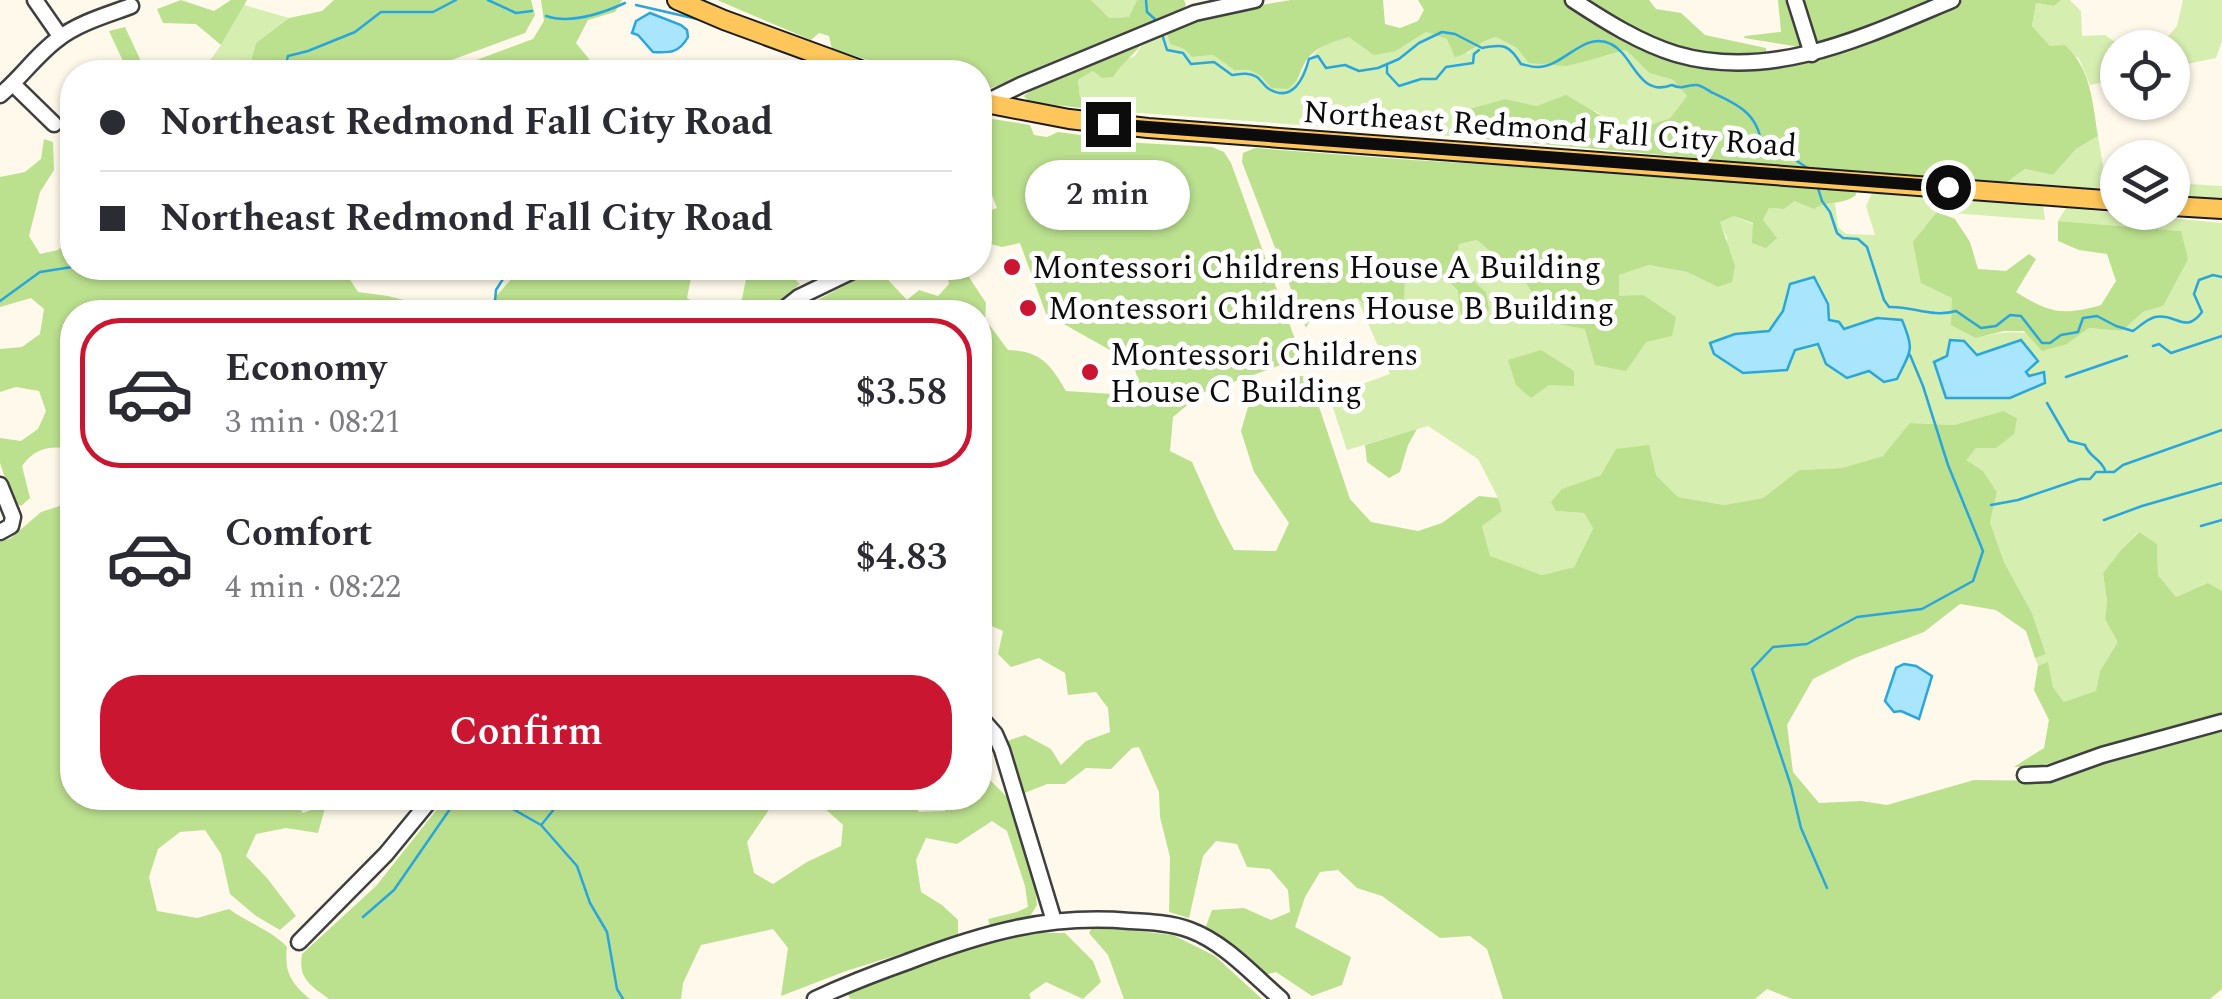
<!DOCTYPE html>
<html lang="en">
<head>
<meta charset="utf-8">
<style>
	body { margin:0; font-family:Spectral,serif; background:#f7f7f7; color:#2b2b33; height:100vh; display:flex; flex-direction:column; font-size:38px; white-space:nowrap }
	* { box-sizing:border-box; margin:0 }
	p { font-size:32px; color:#7c7c81 }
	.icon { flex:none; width:55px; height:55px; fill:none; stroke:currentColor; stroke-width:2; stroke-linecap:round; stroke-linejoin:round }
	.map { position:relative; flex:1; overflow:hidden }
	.side { position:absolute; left:60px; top:300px; width:932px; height:510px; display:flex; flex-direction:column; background:#fff; border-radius:40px; box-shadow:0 2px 8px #0004 }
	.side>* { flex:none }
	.guide { position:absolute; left:60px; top:60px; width:932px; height:220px; border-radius:40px; box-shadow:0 2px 8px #0004; display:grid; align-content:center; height:220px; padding:0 40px; background:#fff }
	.fabs { position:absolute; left:2100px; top:30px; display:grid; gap:20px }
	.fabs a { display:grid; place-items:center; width:90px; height:90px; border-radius:50%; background:#fff; box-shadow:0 2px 8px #0004; font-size:50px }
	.end { position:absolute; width:45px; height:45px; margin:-22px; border:12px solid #0c0c0c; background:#fff; box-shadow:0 0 0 5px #fff }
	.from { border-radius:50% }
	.bubble { position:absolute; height:70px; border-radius:35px; background:#fff; box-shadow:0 2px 8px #0004; font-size:32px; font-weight:600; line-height:70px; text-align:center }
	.guide b { display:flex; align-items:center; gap:35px; height:95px; font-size:38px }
	.guide b+b { border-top:2px solid #e1e1e2 }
	.guide i { width:25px; height:25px; background:#2b2b33 }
	ul { padding:18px 0 0; list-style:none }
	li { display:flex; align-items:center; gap:30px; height:150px; margin:0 20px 15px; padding:0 20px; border:5px solid transparent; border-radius:40px }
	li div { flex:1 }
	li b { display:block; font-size:38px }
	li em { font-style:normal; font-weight:600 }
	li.on { border-color:#ca1631 }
	li>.icon { width:90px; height:90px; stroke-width:1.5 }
	.button { display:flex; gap:20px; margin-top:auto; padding:20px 40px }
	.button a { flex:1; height:115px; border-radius:40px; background:#ca1631; color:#fff; font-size:40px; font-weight:600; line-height:115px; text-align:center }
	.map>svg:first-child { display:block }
	.green { fill:#d6eeb0 }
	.forest { fill:#bbe08e }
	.water { fill:#a9e6fd; stroke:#29a6dc; stroke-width:2.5 }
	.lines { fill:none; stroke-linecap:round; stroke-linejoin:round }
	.stream { stroke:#29a6dc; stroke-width:2.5 }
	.minor-casing { stroke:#3f3f3f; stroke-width:19 }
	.major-casing { stroke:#1d1d1d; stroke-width:22 }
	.minor { stroke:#fff; stroke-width:14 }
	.major { stroke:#ffc75b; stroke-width:18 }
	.route { stroke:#0c0c0c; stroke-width:12 }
	.poi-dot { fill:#ca1631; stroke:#fff; stroke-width:4 }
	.labels { text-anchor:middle; stroke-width:10; stroke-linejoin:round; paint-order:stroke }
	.street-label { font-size:32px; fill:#0c0c0c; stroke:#fff }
	.poi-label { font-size:32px; fill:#0c0c0c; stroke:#fff; text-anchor:start }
</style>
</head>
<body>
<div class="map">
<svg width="2222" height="999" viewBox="0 0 2222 999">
	<rect width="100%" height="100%" fill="#fff9eb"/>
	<g class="green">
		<path d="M1091 0H1137L1130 17 1108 18Z"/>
		<path d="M2061 0H2070L2081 11 2082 36 2105 35 2122 47 2118 48 2117 79 2090 85 2079 58 2050 46 2032 26 2036 3 2054 6Z"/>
		<path d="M2183 0H2222V41L2216 58 2173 67 2172 48 2159 47 2177 26Z"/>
		<path d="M244 5 289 18 256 43 248 72H202L221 45Z"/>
		<path d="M1166 30 1170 44 1184 49 1192 57 1213 55 1234 70H1249L1261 76 1271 88 1299 79C1307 58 1323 39 1347 37 1362 36 1382 46 1396 51L1426 32 1447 39 1468 54 1479 41 1496 37 1517 48 1605 56 1626 50 1649 73 1673 80 1687 96 1670 118 1629 132 1595 111 1537 106 1505 99 1467 110 1463 137 1099 110 1093 100 1080 97 1078 80 1093 71 1135 56 1145 39Z"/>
		<path d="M2098 136 2105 177 2117 178V190L2007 182 2025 169 2053 175 2076 149Z"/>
		<path d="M2172 183 2222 186V199L2174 195Z"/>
		<path d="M1873 191 2043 205 2045 220 1938 212 1952 298 1977 338C2016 328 2028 332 2067 344L2089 328 2122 331 2143 312 2163 306 2180 231 2058 221 2066 208 2222 223V591L2208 583 2176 597 2158 575 2157 544 2138 532 2121 550 2103 573 2107 601 2105 619 2119 641 2100 671 2096 692 2064 702 2053 687 2048 663 2038 666 2035 658 2046 653 2032 613 2004 562 1990 522 1997 492 1983 471 1965 460 1976 448H1996L2003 411 1954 425 1911 423 1884 456 1842 468 1799 470 1763 498 1724 505 1678 497 1656 475H1601L1562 489 1557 511 1584 513 1593 527 1574 567 1542 575 1490 557 1482 526 1502 511 1498 498 1478 459 1428 426 1347 450 1329 396 1390 374 1357 298 1385 321 1405 280 1422 262 1441 273 1458 291 1486 292 1454 266 1459 244 1477 240 1524 281 1554 323 1618 296V275L1649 265 1687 272 1718 287 1727 238 1719 222 1734 216 1753 224 1763 220 1769 208 1784 209 1795 201 1835 203 1838 227 1846 234 1875 235 1866 206Z"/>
	</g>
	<g class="forest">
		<path d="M181 0 214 11 231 0H247L221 45 196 24 163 23 157 9Z"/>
		<path d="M334 0H531L535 15 525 33 419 72H248L256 43 289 18 322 11Z"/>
		<path d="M541 0H622L615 12 588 20 576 43 594 65 598 72H444L533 39 544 21Z"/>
		<path d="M717 0H1091L1109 18 1129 17 1137 0H1184L1186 5 1182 10 997 86 980 91V72H907L832 49 829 36 819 33 811 40Z"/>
		<path d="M1291 0H1383L1385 24 1400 28 1418 21 1424 10 1418 0H1565L1601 21 1667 54 1769 64 1810 60 1963 0H2061L2054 6 2036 3 2032 26 2050 46 2065 45C2092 71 2092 101 2098 136L2076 149 2053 175 2025 169 2007 182 1817 173 1718 160 1463 137 1466 110 1505 99 1537 106 1566 95 1629 132 1670 118 1687 96 1673 80 1649 73 1626 50 1567 66 1529 63 1517 48 1496 37C1476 42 1474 52 1455 57L1447 39 1426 32 1396 51 1374 55 1349 37C1334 41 1315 47 1306 61 1297 75 1303 76 1288 89L1271 88 1261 76 1249 70H1234L1213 55 1192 57 1184 49 1170 44 1166 30 1237 9Z"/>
		<path d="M1585 0H1649L1656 9 1681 13 1705 35 1766 48V55C1745 56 1724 57 1702 53 1661 46 1619 22 1585 0Z"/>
		<path d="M1778 0H1789L1804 43 1800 47 1744 38 1745 36 1781 32Z"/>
		<path d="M1800 0H1936L1822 46 1815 45Z"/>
		<path d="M125 27 146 72H128L109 31Z"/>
		<path d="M1145 39C1135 55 1123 61 1113 77L1102 78 1093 71 1078 80 1080 97 1093 100 1099 110 1029 102 1024 96 1037 86Z"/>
		<path d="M980 117 1030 125 1034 135 1047 137 1058 132 1140 143 1212 147 1224 152 1231 163 1300 353 1295 360 1202 393 1173 417 1170 451 1192 462 1218 520 1234 550 1276 551 1289 523 1254 472 1241 431 1252 393 1300 376 1309 377 1350 499 1371 522 1418 531 1442 523 1479 496 1498 498 1502 511 1482 526 1490 556 1542 575 1574 567 1593 528 1584 513 1556 511 1551 502 1562 489 1601 475 1616 449 1649 445 1656 475 1678 497 1724 505 1763 498 1799 470 1842 468 1883 456 1910 423 1954 425 2003 411 2017 418 2014 434 1996 448H1976L1966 460 1983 471 1997 492 1990 522 2004 562 2032 613 2046 654 2035 658 2026 631 1996 610 1960 604 1924 632 1855 658 1813 679 1787 725 1793 772 1819 803 1861 801 1887 805 1974 780 2044 781 2079 767 2222 728V989L2210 999H1792L1767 989 1755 999H1503L1487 949 1470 936 1440 938 1382 896 1357 888 1338 870 1320 872 1305 897 1295 927 1351 957 1342 985 1312 996 1276 972 1265 975 1235 949 1205 929 1212 910 1244 908 1271 920 1290 912 1288 890 1270 869 1247 867 1237 844 1216 841 1203 856 1189 918 1169 912 1170 857 1160 817 1159 792 1139 747 1132 748 1111 769 1086 768 1065 784H1047L1022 794 1007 741 1025 735 1051 749 1061 765 1086 741 1110 732 1108 708 1096 692 1068 695 1065 673 1039 658 1011 667 998 654 1003 631 980 621V312H801L816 301 877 268 907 300 919 290 938 296 949 284 946 268H963L986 303 985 319 1008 350C1041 351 1050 364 1066 391L1129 395 1139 383 1133 363 1046 314 1020 243 1002 247 991 244 988 211 997 208 983 172 980 173Z"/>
		<path d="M44 139 53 142 54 170 40 192 29 236 40 254 58 250 72 236V268H348L349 278 358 292 388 296 408 301 409 312H72V455L71 449C51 445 34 448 22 466L30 498 21 506 13 502 0 463V438L21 441 38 429 46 411 39 391 16 387 0 392V349L22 347 40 334 44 309 31 298 0 307V177L25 172 41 159Z"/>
		<path d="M1255 148 1412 160 1821 184 1855 189 1856 195C1839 207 1828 199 1814 209L1795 201 1784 209 1769 208 1763 220 1777 238 1766 248 1752 243 1753 223 1734 216 1720 222 1735 266 1732 282 1718 287 1687 272 1649 265 1619 275V296L1643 295 1676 317 1672 336 1646 342 1626 371 1595 365 1585 329 1554 323 1524 281 1477 240 1459 244 1455 265 1486 292 1489 310 1475 322 1461 316 1458 291 1441 273 1422 263 1405 280 1403 312 1385 321 1357 298 1317 307 1306 328 1242 162 1243 153Z"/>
		<path d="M1937 212 1955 219 1970 242 1978 269 2006 271 2029 254 2036 259 2016 292C2049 313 2063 316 2101 305L2116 281 2107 254 2079 250 2058 241V221L2181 231 2188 259 2163 306 2143 312 2122 331 2089 328 2067 344 2042 351 2024 331H2004L1976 338 1951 325 1952 298 1921 283 1913 242Z"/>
		<path d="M521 268 534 276H553L578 268H693L687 298 710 311 731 308 742 299 747 274C768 259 784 268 800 284L765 312H482Z"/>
		<path d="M1541 350 1574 371V386L1549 385 1531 398 1516 385 1508 360Z"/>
		<path d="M1417 429 1408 445 1400 472 1389 478 1367 462 1365 445Z"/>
		<path d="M72 502V798H293L303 813 319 807 324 798H352L349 802 325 808 318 833 286 828 256 834 246 856 267 878 296 916 280 930 256 916 230 894 221 854 205 830 180 832 158 849 149 877 157 911 197 918 229 909C247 922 274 932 287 947 284 972 291 983 310 999H0V542L11 538 41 512Z"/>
		<path d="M2139 532 2157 544 2158 575 2176 597 2208 583 2222 591V715C2181 727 2140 738 2099 749 2067 758 2049 767 2014 767L2044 748 2049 720 2034 690 2038 666 2048 662 2053 687 2064 702 2096 691 2100 671 2118 642 2105 619 2107 601 2103 573 2121 550Z"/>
		<path d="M990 780 1008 798 1035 886 1037 905 1029 918 990 926 988 919 1017 912 1028 907 1025 886 1007 831 992 821 957 844 926 838 916 860 921 892 942 905 958 920V936L846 971 781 996 788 948 773 929 701 945 683 983 681 999H329C310 985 298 979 302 954L376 886 446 798H720C730 802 763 797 777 798L747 842 754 873 773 884 807 862 841 846 843 825 821 805 823 798H909L919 812 945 811 959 798H980V784Z"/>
		<path d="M1093 926 1173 935 1215 956 1262 999H1124L1108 955 1089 933Z"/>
		<path d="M1036 933H1065L1093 961 1101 982 1083 999 1046 982 1029 994 1031 999H850L847 992 980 945Z"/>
	</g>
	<g class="water">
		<path d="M650 13 681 25 687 30 688 37C679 53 670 53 653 52L638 35 632 33 636 21Z"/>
		<path d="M1814 277 1828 304 1829 320 1839 322 1844 329 1877 318 1902 320C1915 351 1911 350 1897 379L1884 382 1869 371 1847 378 1826 364 1818 344 1795 350 1787 370 1743 373 1714 354 1710 343 1735 334 1769 331 1783 311 1790 284Z"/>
		<path d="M1950 340 1964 341 1977 355 2021 340 2038 361 2026 372 2029 376 2044 372 2045 383 2010 398H1946L1934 362 1947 356Z"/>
		<path d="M1904 664 1916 666 1932 676 1919 719 1901 711 1894 712 1885 701 1896 668Z"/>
	</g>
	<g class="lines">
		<g class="stream">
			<path d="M488 0 516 13 532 11"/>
			<path d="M1146 0 1147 12 1158 22"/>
			<path d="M636 5 697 19"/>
			<path d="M546 16C570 24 603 13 625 3"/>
			<path d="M1162 34 1167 50 1183 53 1191 64 1214 62 1232 75C1240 74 1249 72 1257 77 1262 81 1264 86 1269 89 1293 103 1304 78 1309 59L1318 56 1326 68 1345 65 1359 71 1378 68 1399 59 1419 43 1442 32 1455 34 1482 48C1503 44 1509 44 1521 64 1526 65 1531 67 1537 67 1563 68 1584 30 1611 44 1634 55 1638 98 1672 85 1683 90 1685 85 1696 85 1701 85 1706 89 1711 92 1735 103 1758 113 1761 143 1779 146 1793 159 1809 169"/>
			<path d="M1387 66V73L1399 86 1421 79H1436L1446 67 1473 63 1474 54 1479 50"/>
			<path d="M284 72 288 56 308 51 355 32 381 12H433L456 0"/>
			<path d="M1817 185 1822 201 1830 212 1837 233 1843 238 1858 239 1867 247 1884 300 1889 307C1912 306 1932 318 1956 311L1981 328 1996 326 2010 315 2021 316 2042 343H2050L2061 335 2078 332 2083 318 2097 316 2116 326 2133 331C2140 326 2147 319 2155 317 2177 313 2185 335 2202 312L2194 294 2199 280 2213 275 2222 277"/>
			<path d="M0 301 40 272 72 267"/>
			<path d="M494 312 496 290 510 268"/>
			<path d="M2153 346 2159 344 2171 353 2222 336"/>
			<path d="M2066 377 2127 356"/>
			<path d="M2047 403 2069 441 2085 445C2089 457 2100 458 2105 470"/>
			<path d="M1991 505 2018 500 2080 479H2090L2096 472H2114L2123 465 2222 430"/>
			<path d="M2104 520 2142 506 2222 483"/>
			<path d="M2201 526 2222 520"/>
			<path d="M542 824 563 798"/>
			<path d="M1827 888 1801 828 1791 786 1752 669 1773 647 1807 644 1857 617 1922 609 1973 581 1983 551 1948 465 1923 386 1910 355"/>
			<path d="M363 917 394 890 450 809 472 803 504 804 541 825 577 866 590 903 607 932 617 989 623 999"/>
		</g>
		<defs>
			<g id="minor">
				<path d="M35 0 60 36"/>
				<path d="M1573 0C1605 21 1640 43 1676 54 1772 82 1866 36 1952 0"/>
				<path d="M1795 0 1812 54"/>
				<path d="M13 84 54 124"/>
				<path d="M0 95C21 78 36 55 58 39 78 23 107 15 131 6"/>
				<path d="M984 103 1021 85 1195 13 1255 0"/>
				<path d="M780 312 799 297 859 268"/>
				<path d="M0 485 13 517 11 526 0 532"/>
				<path d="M980 717 995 734 1002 750 1054 921"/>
				<path d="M2025 775 2049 774 2102 755 2222 722"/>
				<path d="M299 942 386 854 432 798"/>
				<path d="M815 999C845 985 876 973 907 962 983 933 1048 914 1130 921 1150 922 1171 923 1190 930 1225 943 1253 975 1281 999"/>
			</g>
			<g id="major">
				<path d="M677 0 724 20 866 72"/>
				<path d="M980 102 1069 119 1148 128 2118 201"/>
				<path d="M2172 206 2222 209"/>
			</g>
		</defs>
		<use href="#minor" class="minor-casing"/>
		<use href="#major" class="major-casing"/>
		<use href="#minor" class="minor"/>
		<use href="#major" class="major"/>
	</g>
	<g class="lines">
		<path class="route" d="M1108 124 1948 187"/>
	</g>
	<g class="poi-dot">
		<circle cx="1012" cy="267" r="10"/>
		<circle cx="1028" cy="308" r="10"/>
		<circle cx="1090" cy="372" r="10"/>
	</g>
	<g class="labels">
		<g class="street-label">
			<text transform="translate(1550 128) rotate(4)" y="11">Northeast Redmond Fall City Road</text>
		</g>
		<g class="poi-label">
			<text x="1032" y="278">Montessori Childrens House A Building</text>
			<text x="1048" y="319">Montessori Childrens House B Building</text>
			<text x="1110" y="365">Montessori Childrens<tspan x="1110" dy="37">House C Building</tspan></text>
		</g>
	</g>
</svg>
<div class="fabs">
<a><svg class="icon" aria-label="locate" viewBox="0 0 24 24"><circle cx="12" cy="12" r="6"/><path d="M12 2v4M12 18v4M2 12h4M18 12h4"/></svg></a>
<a><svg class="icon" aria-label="layers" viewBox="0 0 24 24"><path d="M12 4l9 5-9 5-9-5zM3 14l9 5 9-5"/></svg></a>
</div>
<i class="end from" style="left:1948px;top:187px"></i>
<i class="end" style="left:1108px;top:124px"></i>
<div class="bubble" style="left:1025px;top:160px;width:165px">2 min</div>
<div class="guide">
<b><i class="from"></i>Northeast Redmond Fall City Road</b>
<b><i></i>Northeast Redmond Fall City Road</b>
</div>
<section class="side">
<ul>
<li class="on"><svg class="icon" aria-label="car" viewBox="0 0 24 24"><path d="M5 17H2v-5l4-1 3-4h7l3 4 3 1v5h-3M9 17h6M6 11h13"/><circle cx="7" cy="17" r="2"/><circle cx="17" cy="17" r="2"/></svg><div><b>Economy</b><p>3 min · 08:21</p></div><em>$3.58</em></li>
<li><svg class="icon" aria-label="car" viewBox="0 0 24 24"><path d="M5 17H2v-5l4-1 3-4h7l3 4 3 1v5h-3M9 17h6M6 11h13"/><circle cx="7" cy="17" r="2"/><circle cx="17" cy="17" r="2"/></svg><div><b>Comfort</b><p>4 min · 08:22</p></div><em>$4.83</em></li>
</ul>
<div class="button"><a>Confirm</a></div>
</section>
</div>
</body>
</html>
